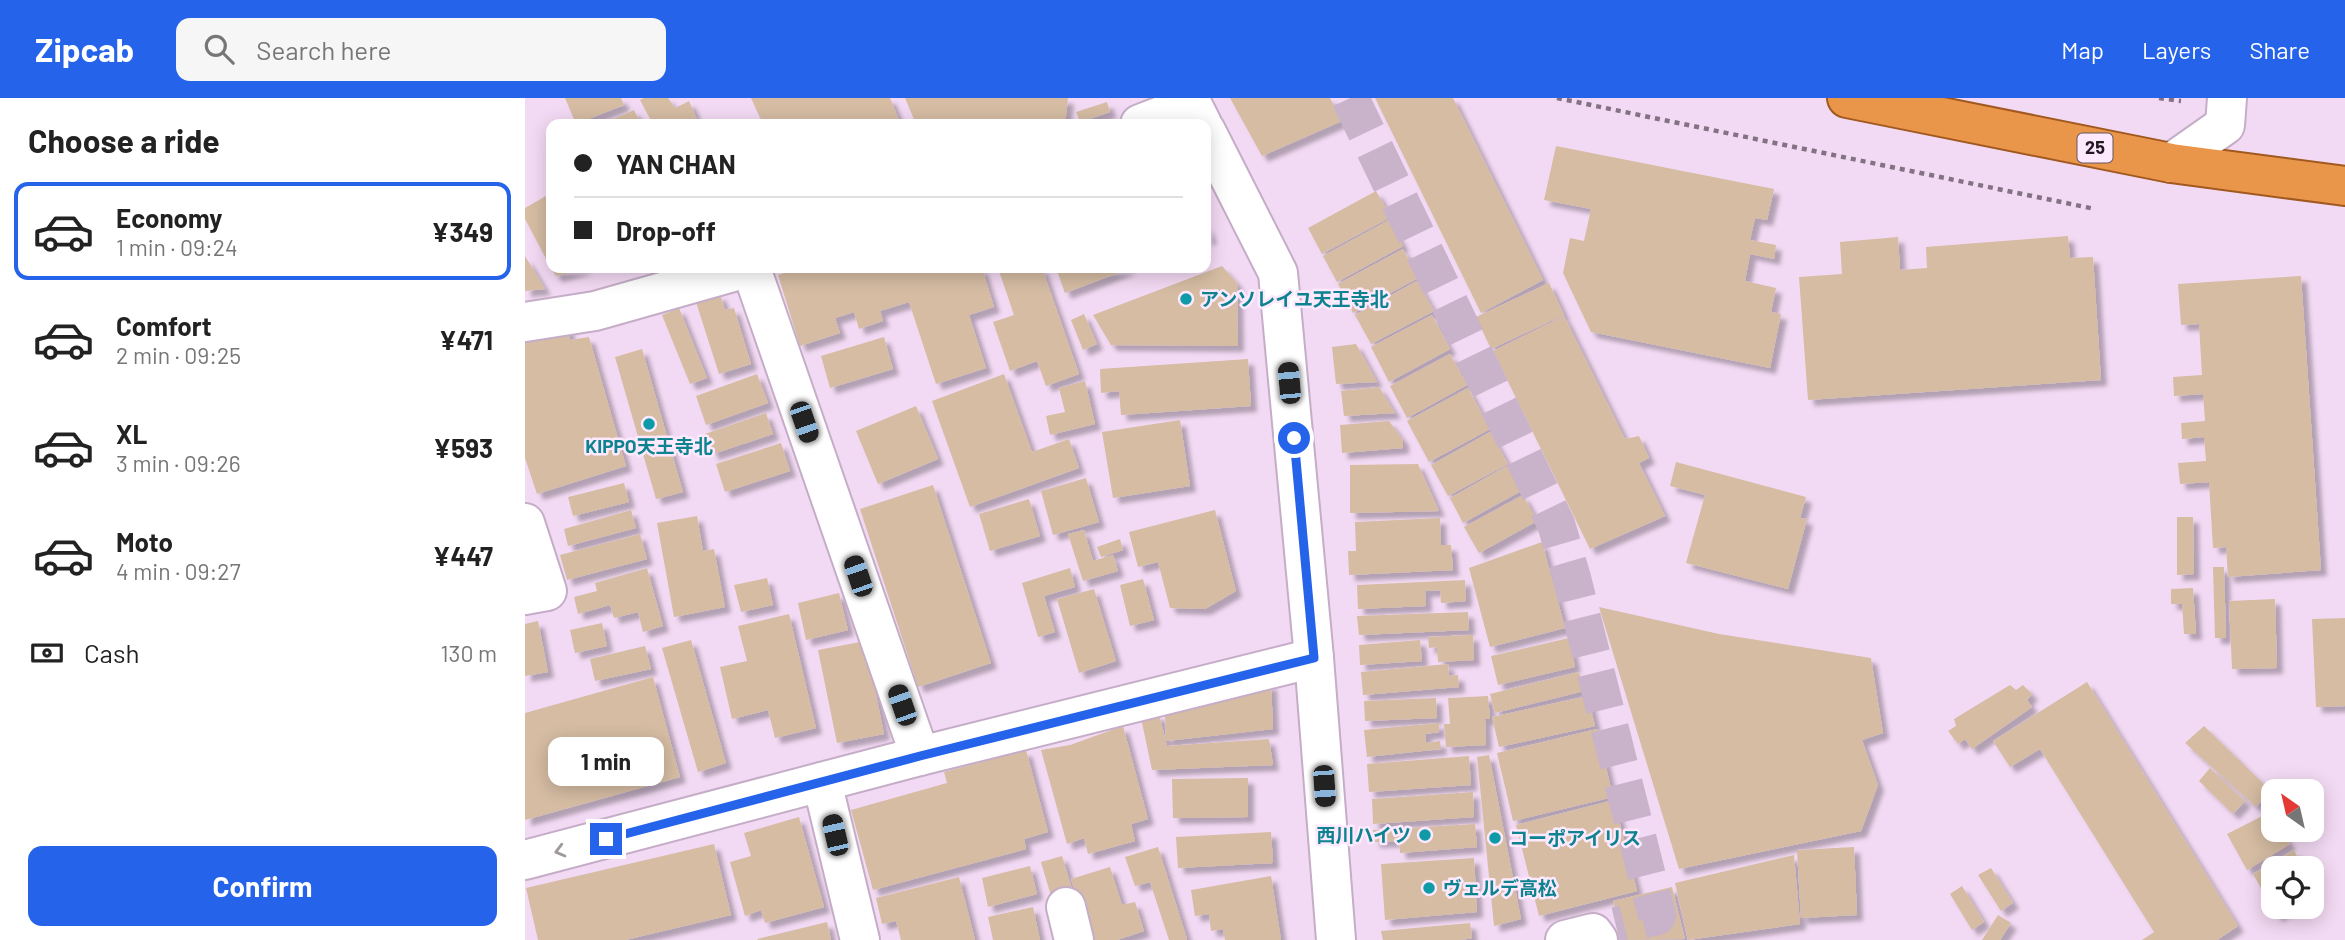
<!DOCTYPE html>
<html lang="en">
<head>
<meta charset="utf-8">
<style>
	body { margin:0; font-family:Barlow,"Noto Sans JP",sans-serif; background:#f6f6f6; color:#222; height:100vh; display:flex; flex-direction:column; font-size:26px; white-space:nowrap }
	* { box-sizing:border-box; margin:0 }
	p { font-size:23px; color:#767676 }
	.icon { flex:none; width:38px; height:38px; fill:none; stroke:currentColor; stroke-width:2; stroke-linecap:round; stroke-linejoin:round }
	.map { position:relative; flex:1; overflow:hidden }
	.drawer { display:flex; flex-direction:column; background:#fff; width:525px }
	.drawer>* { flex:none }
	.hud { position:absolute; left:21px; top:21px; width:665px; height:154px; border-radius:14px; box-shadow:0 4px 18px #0003; display:grid; align-content:center; height:154px; padding:0 28px; background:#fff }
	.needle { width:46px; rotate:326deg }
	.tools { position:absolute; left:1736px; top:681px; display:grid; gap:14px }
	.tools a { display:grid; place-items:center; width:63px; height:63px; border-radius:14px; background:#fff; box-shadow:0 4px 18px #0003; font-size:35px }
	.end { position:absolute; width:32px; height:32px; margin:-16px; border:9px solid #2563eb; background:#fff; box-shadow:0 0 0 4px #fff }
	.from { border-radius:50% }
	.bubble { position:absolute; height:49px; border-radius:14px; background:#fff; box-shadow:0 4px 18px #0003; font-size:23px; font-weight:700; line-height:49px; text-align:center }
	.car { position:absolute; width:21px; height:42px; margin:-21px -10px; border-radius:9px; box-shadow:0 0 5px 2px #0007; background:linear-gradient(#222 24%,#8ab4d8 0 40%,#222 0 76%,#8ab4d8 0 86%,#222 0) }
	.hud b { display:flex; align-items:center; gap:24px; height:66px; font-size:26px }
	.hud b+b { border-top:2px solid #e0e0e0 }
	.hud i { width:18px; height:18px; background:#222 }
	ul { padding:0; list-style:none }
	li { display:flex; align-items:center; gap:21px; height:98px; margin:0 14px 10px; padding:0 14px; border:4px solid transparent; border-radius:14px }
	li div { flex:1 }
	li b { display:block; font-size:26px }
	li em { font-style:normal; font-weight:700 }
	li.selected { border-color:#2563eb }
	li>.icon { width:63px; height:63px; stroke-width:1.5 }
	h2 { padding:0 28px; font-size:32px; line-height:84px }
	.pay { display:flex; align-items:center; gap:18px; height:77px; padding:0 28px; font-size:26px }
	.pay p { margin-inline-start:auto }
	.action { display:flex; gap:14px; margin-top:auto; padding:14px 28px }
	.action a { flex:1; height:80px; border-radius:14px; background:#2563eb; color:#fff; font-size:28px; font-weight:700; line-height:80px; text-align:center }
	header { display:flex; align-items:center; gap:42px; box-sizing:border-box; height:98px; padding:0 35px; background:#2563eb; color:#fff }
	header strong { font-size:33px }
	nav { display:flex; gap:38px; margin-inline-start:auto; font-size:24px }
	.search { width:490px; height:63px; background:#f6f6f6; display:flex; align-items:center; gap:18px; box-sizing:border-box; padding:0 24px; border-radius:14px; color:#767676; font-size:26px }
	main { display:flex; flex:1; min-height:0 }
	.map>svg:first-child { display:block }
	.building { fill:#d5bca3; filter:url(#shadow) }
	.lines { fill:none; stroke-linecap:round; stroke-linejoin:round }
	.pedestrian-tunnel { stroke:#c9b3ca; stroke-width:38; stroke-dasharray:38 19; stroke-linecap:butt }
	.minor-casing { stroke:#c5adc7; stroke-width:42 }
	.tertiary-casing { stroke:#c5adc7; stroke-width:42 }
	.trunk-casing { stroke:#a1591f; stroke-width:42 }
	.path { stroke:#827283; stroke-width:4.5; stroke-dasharray:5 5; stroke-linecap:butt }
	.minor { stroke:#fff; stroke-width:38 }
	.tertiary { stroke:#fff; stroke-width:38 }
	.trunk { stroke:#ea964a; stroke-width:38 }
	.oneway { stroke:#9c989c }
	.route { stroke:#2563eb; stroke-width:9 }
	.culture-dot { fill:#0f9aa8; stroke:#fde9fe; stroke-width:2.5 }
	.labels { text-anchor:middle; stroke-width:5; stroke-linejoin:round; paint-order:stroke }
	.shield { fill:#fde9fe; stroke:#645765; stroke-width:2 }
	.shield-label { font-size:18px; font-weight:bold; fill:#221923 }
	.culture-label { font-size:19px; font-weight:bold; fill:#0d838f; stroke:#fde9fe; text-anchor:start }
</style>
</head>
<body>
<header>
<strong>Zipcab</strong>
<div class="search"><svg class="icon" aria-label="search" viewBox="0 0 24 24"><circle cx="10" cy="10" r="6"/><path d="M15 15l6 6"/></svg>Search here</div>
<nav><a>Map</a><a>Layers</a><a>Share</a></nav>
</header>
<main>
<section class="drawer">
<h2>Choose a ride</h2>
<ul>
<li class="selected"><svg class="icon" aria-label="car" viewBox="0 0 24 24"><path d="M5 17H2v-5l4-1 3-4h7l3 4 3 1v5h-3M9 17h6M6 11h13"/><circle cx="7" cy="17" r="2"/><circle cx="17" cy="17" r="2"/></svg><div><b>Economy</b><p>1 min · 09:24</p></div><em>¥349</em></li>
<li><svg class="icon" aria-label="car" viewBox="0 0 24 24"><path d="M5 17H2v-5l4-1 3-4h7l3 4 3 1v5h-3M9 17h6M6 11h13"/><circle cx="7" cy="17" r="2"/><circle cx="17" cy="17" r="2"/></svg><div><b>Comfort</b><p>2 min · 09:25</p></div><em>¥471</em></li>
<li><svg class="icon" aria-label="car" viewBox="0 0 24 24"><path d="M5 17H2v-5l4-1 3-4h7l3 4 3 1v5h-3M9 17h6M6 11h13"/><circle cx="7" cy="17" r="2"/><circle cx="17" cy="17" r="2"/></svg><div><b>XL</b><p>3 min · 09:26</p></div><em>¥593</em></li>
<li><svg class="icon" aria-label="car" viewBox="0 0 24 24"><path d="M5 17H2v-5l4-1 3-4h7l3 4 3 1v5h-3M9 17h6M6 11h13"/><circle cx="7" cy="17" r="2"/><circle cx="17" cy="17" r="2"/></svg><div><b>Moto</b><p>4 min · 09:27</p></div><em>¥447</em></li>
</ul>
<div class="pay"><svg class="icon" aria-label="cash" viewBox="0 0 24 24"><path d="M3 7h18v10H3z"/><circle cx="12" cy="12" r="2"/></svg>Cash<p>130 m</p></div>
<div class="action"><a>Confirm</a></div>
</section>
<div class="map">
<svg width="1820" height="842" viewBox="0 0 1820 842">
	<defs>
		<filter id="shadow"><feDropShadow dx="6" dy="6" stdDeviation="2" flood-color="#0004"/></filter>
	</defs>
	<rect width="100%" height="100%" fill="#f3daf4"/>
	<g class="building">
		<path d="M40 0H96L99 7 51 26Z"/>
		<path d="M119 0H143L150 10 164 3 174 26H128L115 2Z"/>
		<path d="M226 0H365L375 25 238 26Z"/>
		<path d="M380 0H543L540 26H391Z"/>
		<path d="M705 0H805L817 23 737 58Z"/>
		<path d="M850 0H928L1018 182 956 215Z"/>
		<path d="M582 4 585 14 555 24 551 14Z"/>
		<path d="M109 12 116 26H76Z"/>
		<path d="M1031 48 1249 91 1242 122 1230 120 1225 142 1251 147 1249 161 1225 156 1220 183 1251 190 1246 214 1256 216 1245 270 1066 234 1038 175 1045 140 1059 143 1066 111 1019 102Z"/>
		<path d="M851 93 866 119 797 156 783 130Z"/>
		<path d="M26 95V170L0 121V110Z"/>
		<path d="M864 122 878 148 812 184 798 158Z"/>
		<path d="M681 125 686 140 681 142Z"/>
		<path d="M1543 138 1545 160 1568 159 1576 282 1283 302 1274 179 1317 176 1315 144 1373 139 1375 172 1402 170 1401 149Z"/>
		<path d="M878 151 893 180 828 215 813 186Z"/>
		<path d="M0 158 20 191 0 193Z"/>
		<path d="M697 168 712 185 713 248 586 247 568 217Z"/>
		<path d="M26 170H60V171L31 178Z"/>
		<path d="M275 170H457L469 209 444 217 461 270 411 286 384 204 355 213 358 223 334 231 329 214 310 220 315 235 275 248 253 177Z"/>
		<path d="M473 170H517L554 276 521 288 512 263 485 273 468 224 489 217Z"/>
		<path d="M531 170H606L540 195Z"/>
		<path d="M1776 178 1796 472 1703 479 1701 449 1688 450 1684 384 1655 386 1653 365 1681 363 1679 339 1657 341 1656 325 1680 323 1678 296 1649 298 1648 279 1677 277 1674 226 1656 227 1653 186Z"/>
		<path d="M892 183 909 213 846 246 830 217Z"/>
		<path d="M1024 185 1039 217 966 251 951 219Z"/>
		<path d="M195 196 200 212 209 210 226 266 194 276 171 204Z"/>
		<path d="M154 210 182 280 165 286 137 217Z"/>
		<path d="M559 216 572 246 558 252 546 222Z"/>
		<path d="M907 217 925 251 864 284 846 249Z"/>
		<path d="M1039 218 1100 341 1114 338 1124 360 1114 365 1140 418 1065 451 968 253Z"/>
		<path d="M43 228 45 242 64 239 101 368 12 396 0 360V236Z"/>
		<path d="M359 239 368 271 305 290 296 258Z"/>
		<path d="M831 246 852 284 811 286 807 249Z"/>
		<path d="M117 251 158 394 131 401 90 259Z"/>
		<path d="M925 256 942 287 882 320 865 288Z"/>
		<path d="M723 261 726 308 596 317 594 293 576 295 575 271Z"/>
		<path d="M232 276 243 305 181 327 171 298Z"/>
		<path d="M479 276 507 354 544 341 554 370 445 409 407 303Z"/>
		<path d="M560 283 570 326 525 337 521 318 540 314 534 290Z"/>
		<path d="M854 289 870 315 819 318 816 293Z"/>
		<path d="M943 290 965 331 904 364 882 323Z"/>
		<path d="M391 308 413 361 353 386 331 333Z"/>
		<path d="M241 315 248 336 188 356 180 336Z"/>
		<path d="M655 322 665 388 588 400 577 334Z"/>
		<path d="M864 323 878 342V350L817 355 815 327Z"/>
		<path d="M965 334 983 366 923 398 906 367Z"/>
		<path d="M256 345 265 373 200 394 191 366Z"/>
		<path d="M1151 364 1281 399 1275 420 1282 421 1263 491 1161 465 1180 397 1145 388Z"/>
		<path d="M893 366 914 413 825 415V367Z"/>
		<path d="M982 368 996 393 938 425 925 400Z"/>
		<path d="M561 380 574 424 528 437 516 393Z"/>
		<path d="M99 385 104 404 48 418 43 399Z"/>
		<path d="M408 387 466 565 393 589 335 411Z"/>
		<path d="M998 397 1012 423 954 455 939 429Z"/>
		<path d="M504 401 515 438 465 453 454 416Z"/>
		<path d="M106 412 111 430 43 448 39 431Z"/>
		<path d="M690 412 711 493 680 511 645 510 633 464 613 469 604 434Z"/>
		<path d="M172 418 178 453 189 451 200 509 149 519 132 425Z"/>
		<path d="M1652 419H1668L1669 476 1652 477Z"/>
		<path d="M915 420 916 447H926L928 472 824 477 823 453H831L830 424Z"/>
		<path d="M559 432 568 463 588 457 593 473 558 483 543 436Z"/>
		<path d="M115 436 122 461 42 482 35 457Z"/>
		<path d="M595 441 598 452 576 459 572 449Z"/>
		<path d="M1017 444 1040 530 965 549 944 470Z"/>
		<path d="M1688 469H1699L1701 540H1690Z"/>
		<path d="M122 470 138 528 118 534 113 514 89 520 85 507 53 516 49 499 72 493 70 485Z"/>
		<path d="M545 470 550 489 519 498 530 534 513 539 497 485Z"/>
		<path d="M242 480 248 507 216 514 209 487Z"/>
		<path d="M618 481 629 522 605 528 595 487Z"/>
		<path d="M940 482 941 503 916 505 915 492 900 493 901 508 833 511 832 487Z"/>
		<path d="M1668 490 1671 536H1659L1657 506H1646V491Z"/>
		<path d="M569 491 591 563 554 575 532 501Z"/>
		<path d="M314 495 323 532 281 542 273 505Z"/>
		<path d="M1750 501 1752 570 1707 571 1704 503Z"/>
		<path d="M1074 509 1194 536 1346 560 1358 635 1337 642 1353 687 1336 733 1154 771Z"/>
		<path d="M943 514 944 532 834 537 832 518Z"/>
		<path d="M264 516 291 630 250 640 243 612 207 621 195 569 222 563 213 528Z"/>
		<path d="M1820 520V608L1791 609 1787 521Z"/>
		<path d="M13 523 23 574 0 578V526Z"/>
		<path d="M77 525 82 548 50 555 45 532Z"/>
		<path d="M948 537 949 562 913 564 912 549 904 550 903 539Z"/>
		<path d="M1044 540 1050 569 973 587 966 558Z"/>
		<path d="M166 542 201 665 173 674 137 550Z"/>
		<path d="M895 542 897 563 835 567 834 547Z"/>
		<path d="M340 543 359 636 312 645 293 552Z"/>
		<path d="M120 548 126 571 70 583 65 561Z"/>
		<path d="M923 566 924 578 933 577 934 589 838 597 836 574Z"/>
		<path d="M1054 574 1059 593 970 615 965 596Z"/>
		<path d="M128 579 155 679 0 722V615Z"/>
		<path d="M1562 584 1713 828 1692 842H1617L1629 834 1515 651 1485 669 1468 643Z"/>
		<path d="M746 585 748 631 641 643 640 614Z"/>
		<path d="M1485 587 1491 592 1498 587 1507 596 1502 602 1507 609 1447 651 1440 641 1433 646 1423 633 1431 628 1429 621Z"/>
		<path d="M963 598 965 621H960L961 647 921 649 919 626H925L923 600Z"/>
		<path d="M1063 598 1070 628 974 649 967 619Z"/>
		<path d="M911 600 912 620 840 623 839 603Z"/>
		<path d="M634 616 642 648 744 641 748 667 627 672 616 620Z"/>
		<path d="M914 625V634L900 636 901 645 915 643 916 651 842 659 839 632Z"/>
		<path d="M598 628 623 721 606 726 610 743 563 756 559 740 542 746 516 652 545 647Z"/>
		<path d="M1679 628 1746 693 1731 709 1660 645Z"/>
		<path d="M1072 631 1088 699 988 723 972 655Z"/>
		<path d="M501 652 523 734 499 741 501 751 348 792 326 712 422 685 419 674Z"/>
		<path d="M964 657 996 821 969 828 952 659Z"/>
		<path d="M944 658 946 687 844 694 842 666Z"/>
		<path d="M1685 670 1720 703 1708 716 1674 683Z"/>
		<path d="M723 680V719L648 720 647 681Z"/>
		<path d="M948 694 949 719 848 726 847 701Z"/>
		<path d="M1089 702 1112 793 1014 818 991 727Z"/>
		<path d="M1745 714 1748 720V732H1756L1765 746 1722 772 1702 736Z"/>
		<path d="M274 719 299 809 240 825 236 812 220 818 205 764 226 758 219 735Z"/>
		<path d="M950 726 952 749 875 755 874 743 849 744 848 732Z"/>
		<path d="M746 734 748 765 653 770 651 739Z"/>
		<path d="M189 746 206 817 100 842H13L1 790Z"/>
		<path d="M633 749 662 841 660 842H644L625 784 610 788 600 759Z"/>
		<path d="M1329 749 1332 817 1276 820 1272 752Z"/>
		<path d="M1769 752 1778 770H1748V808H1765L1752 818 1728 776Z"/>
		<path d="M1269 757 1275 826 1163 842 1150 785Z"/>
		<path d="M537 758 547 791 526 798 516 764Z"/>
		<path d="M949 760 952 814 860 822 856 766Z"/>
		<path d="M505 768 512 796 463 809 457 780Z"/>
		<path d="M585 769 597 807 610 804 619 833 592 842H566L546 781Z"/>
		<path d="M1466 770 1488 805 1476 813 1453 777Z"/>
		<path d="M746 778 756 842H700L698 831 686 833 684 816 670 818 666 792Z"/>
		<path d="M434 779 450 842H376L371 823 357 826 351 800Z"/>
		<path d="M1437 788 1459 824 1447 832 1425 796Z"/>
		<path d="M1147 789 1160 841 1098 842 1088 803Z"/>
		<path d="M508 809 515 842H468L463 819Z"/>
		<path d="M1473 817 1486 825 1475 842H1457Z"/>
		<path d="M302 824 306 842H233L232 841Z"/>
		<path d="M945 825 947 840 936 842H858L856 833Z"/>
	</g>
	<g class="lines">
		<path class="pedestrian-tunnel" d="M825 0 1031 426 1047 480 1132 818 1091 828"/>
		<defs>
			<g id="minor">
				<path d="M615 26 667 6"/>
				<path d="M1646 65 1700 27 1702 0"/>
				<path d="M226 170 395 658"/>
				<path d="M0 224 70 213 222 170"/>
				<path d="M0 425 22 493 0 497"/>
				<path d="M297 684 335 842"/>
				<path d="M0 762 395 658 789 560"/>
				<path d="M541 809 549 842"/>
				<path d="M1040 842 1068 835 1073 842"/>
			</g>
			<g id="tertiary">
				<path d="M664 0 677 26"/>
				<path d="M681 33 753 175 789 560 811 842"/>
			</g>
			<path id="trunk" d="M1322 0 1646 65 1820 88"/>
		</defs>
		<use href="#minor" class="minor-casing"/>
		<use href="#tertiary" class="tertiary-casing"/>
		<use href="#trunk" class="trunk-casing"/>
		<g class="path">
			<path d="M1032 0 1570 111"/>
			<path d="M1634 0 1656 3"/>
		</g>
		<use href="#minor" class="minor"/>
		<use href="#tertiary" class="tertiary"/>
		<use href="#trunk" class="trunk"/>
	</g>
	<defs><path id="oneway-chevron" d="M-2-3.5L2.5 0L-2 3.5" fill="none" stroke-width="1.6" stroke-linecap="round" stroke-linejoin="round" transform="scale(1.75)"/></defs>
	<use class="oneway" href="#oneway-chevron" transform="translate(35 753) rotate(165)"/>
	<g class="lines">
		<path class="route" d="M81 741 395 658 789 560 769 340"/>
	</g>
	<g class="culture-dot">
		<circle cx="661" cy="201" r="7"/>
		<circle cx="124" cy="326" r="7"/>
		<circle cx="900" cy="737" r="7"/>
		<circle cx="970" cy="740" r="7"/>
		<circle cx="904" cy="790" r="7"/>
	</g>
	<g class="labels">
		<rect class="shield" x="1552.5" y="35.5" width="35" height="29" rx="5"/>
		<g class="shield-label">
			<text x="1570" y="56">25</text>
		</g>
		<g class="culture-label">
			<text x="675" y="208">アンソレイユ天王寺北</text>
			<text x="124" y="355" text-anchor="middle">KIPPO天王寺北</text>
			<text x="886" y="744" text-anchor="end">西川ハイツ</text>
			<text x="984" y="747">コーポアイリス</text>
			<text x="918" y="797">ヴェルデ高松</text>
		</g>
	</g>
</svg>
<div class="tools">
<a><svg class="needle" viewBox="-14 -14 28 28"><path d="M0-13l5 13h-10z" fill="#e53935"/><path d="M0 13l5-13h-10z" fill="#767676"/></svg></a>
<a><svg class="icon" aria-label="locate" viewBox="0 0 24 24"><circle cx="12" cy="12" r="6"/><path d="M12 2v4M12 18v4M2 12h4M18 12h4"/></svg></a>
</div>
<i class="end from" style="left:769px;top:340px"></i>
<i class="end" style="left:81px;top:741px"></i>
<div class="bubble" style="left:23px;top:639px;width:116px">1 min</div>
<i class="car" style="left:764px;top:285px;rotate:355deg"></i>
<i class="car" style="left:279px;top:324px;rotate:161deg"></i>
<i class="car" style="left:333px;top:478px;rotate:341deg"></i>
<i class="car" style="left:377px;top:607px;rotate:341deg"></i>
<i class="car" style="left:799px;top:688px;rotate:176deg"></i>
<i class="car" style="left:310px;top:737px;rotate:347deg"></i>
<div class="hud">
<b><i class="from"></i>YAN CHAN</b>
<b><i></i>Drop-off</b>
</div>
</div>
</main>
</body>
</html>
